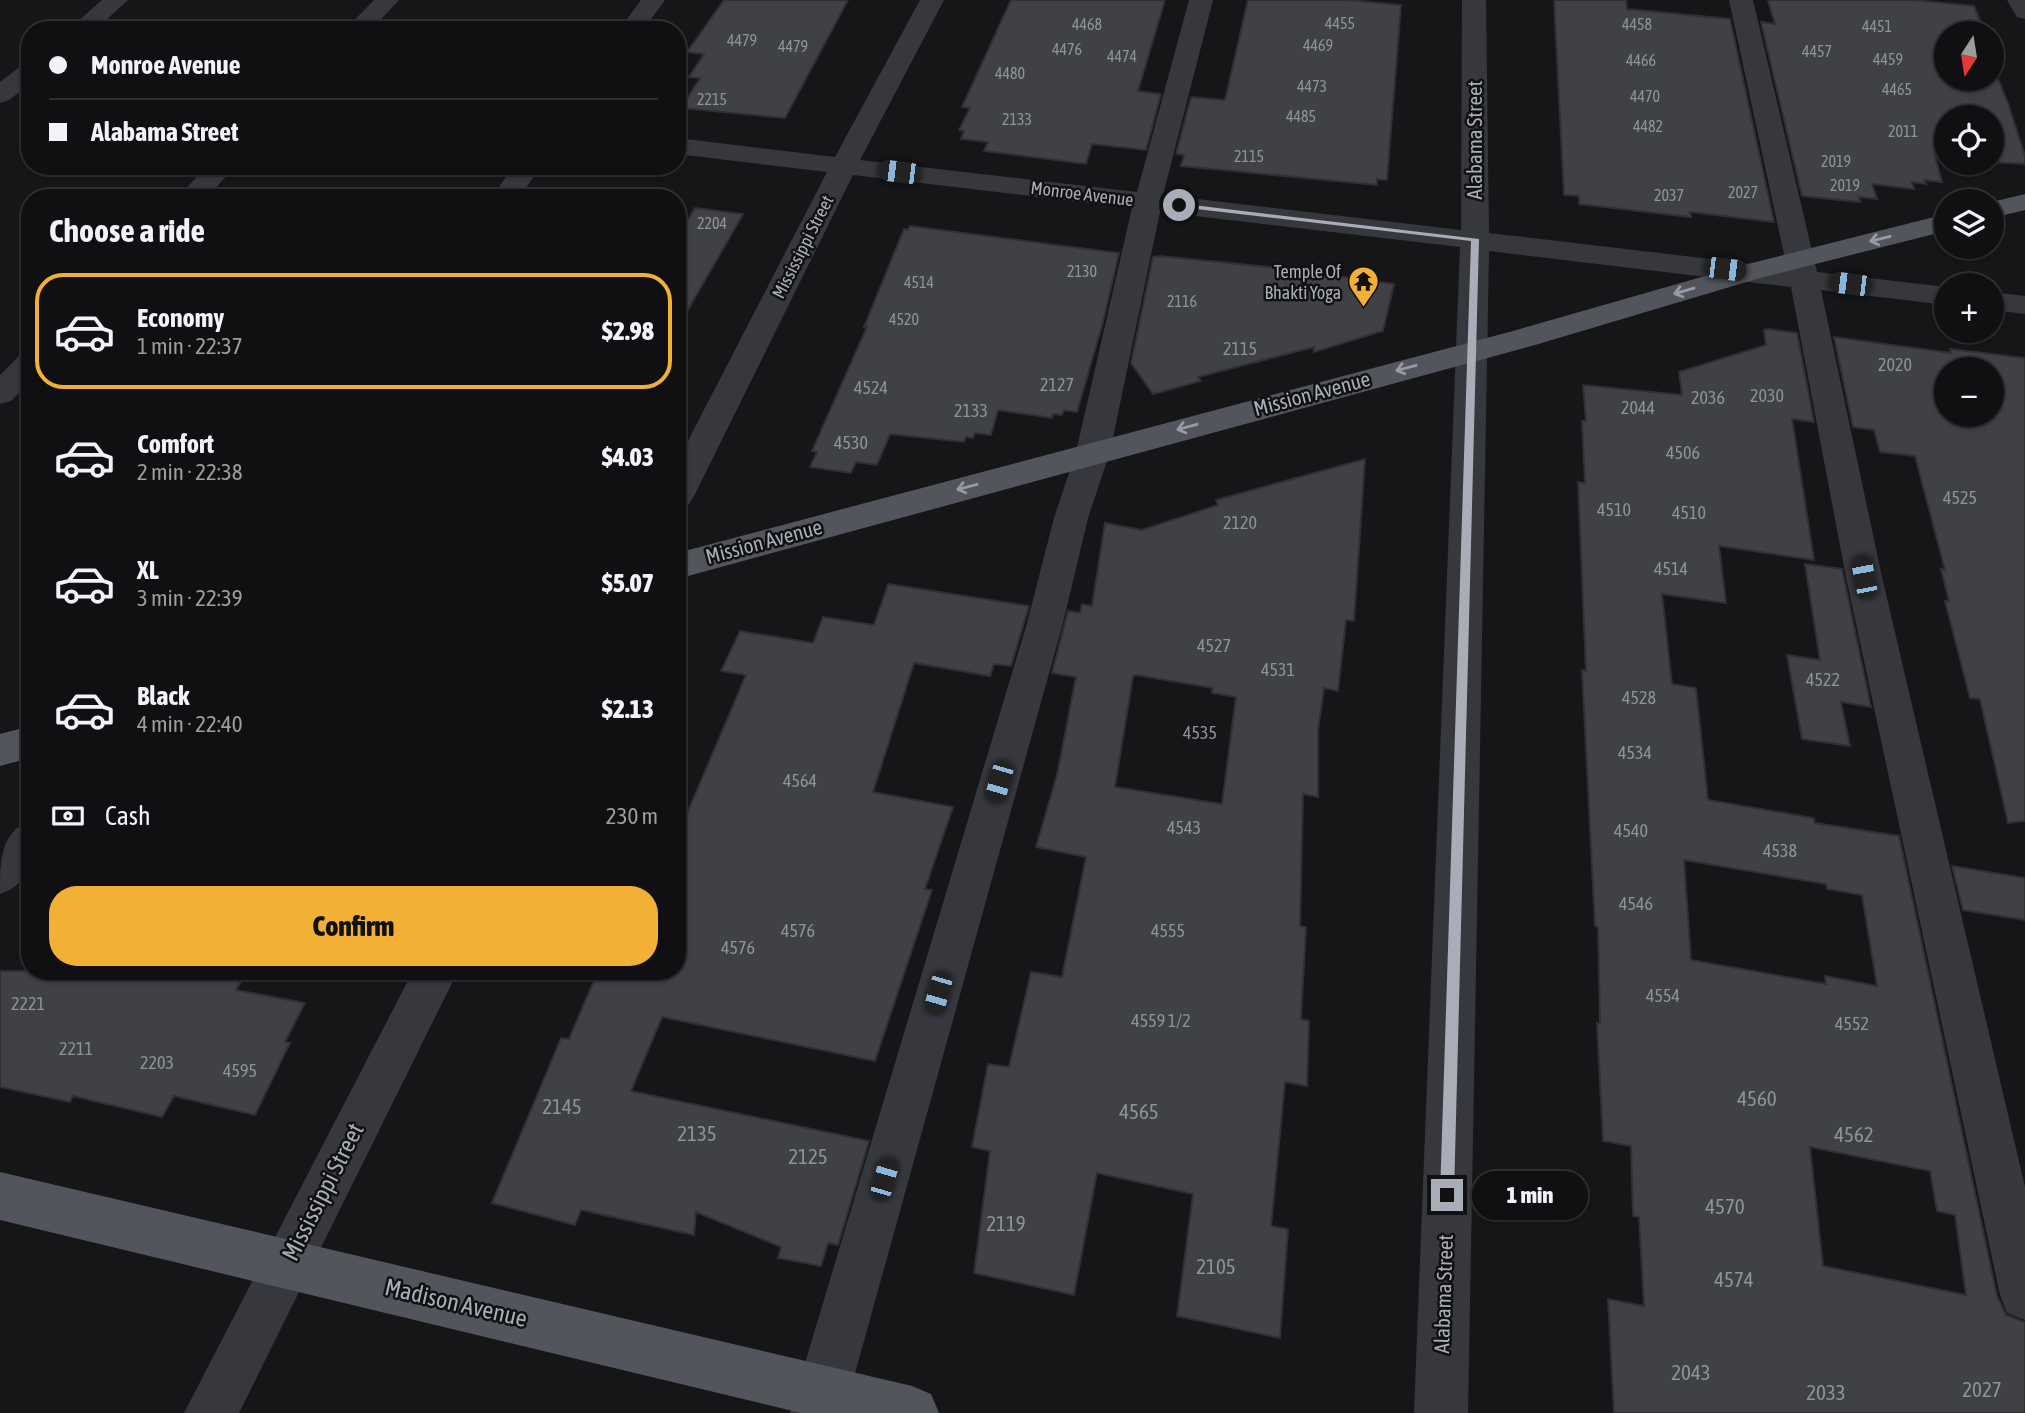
<!DOCTYPE html>
<html lang="en">
<head>
<meta charset="utf-8">
<style>
	body { margin:0; font-family:"Asap Condensed",sans-serif; background:#1e1e20; color:#f1f3f6; height:100vh; display:flex; flex-direction:column; font-size:26px; white-space:nowrap }
	* { box-sizing:border-box; margin:0 }
	p { font-size:23px; color:#9c9d9f }
	.icon { flex:none; width:38px; height:38px; fill:none; stroke:currentColor; stroke-width:2; stroke-linecap:round; stroke-linejoin:round }
	.map { position:relative; flex:1; overflow:hidden }
	.details { position:absolute; left:21px; top:189px; width:665px; height:791px; display:flex; flex-direction:column; background:#101012; border-radius:28px; box-shadow:0 2px 5px #0004,0 0 0 2px #303032 }
	.details>* { flex:none }
	.hud { position:absolute; left:21px; top:21px; width:665px; height:154px; border-radius:28px; box-shadow:0 2px 5px #0004,0 0 0 2px #303032; display:grid; align-content:center; height:154px; padding:0 28px; background:#101012 }
	.needle { width:46px; rotate:192deg }
	.fabs { position:absolute; left:1934px; top:21px; display:grid; gap:14px }
	.fabs a { display:grid; place-items:center; width:70px; height:70px; border-radius:50%; background:#101012; box-shadow:0 2px 5px #0004,0 0 0 2px #303032; font-size:35px }
	.end { position:absolute; width:32px; height:32px; margin:-16px; border:9px solid #a8adb8; background:#111; box-shadow:0 0 0 4px #111 }
	.from { border-radius:50% }
	.bubble { position:absolute; height:49px; border-radius:24px; background:#101012; box-shadow:0 2px 5px #0004,0 0 0 2px #303032; font-size:23px; font-weight:800; line-height:49px; text-align:center }
	.car { position:absolute; width:21px; height:42px; margin:-21px -10px; border-radius:9px; box-shadow:0 0 5px 2px #0007; background:linear-gradient(#222 24%,#8ab4d8 0 40%,#222 0 76%,#8ab4d8 0 86%,#222 0) }
	.hud b { display:flex; align-items:center; gap:24px; height:66px; font-size:26px }
	.hud b+b { border-top:2px solid #303032 }
	.hud i { width:18px; height:18px; background:#f1f3f6 }
	ul { padding:0; list-style:none }
	li { display:flex; align-items:center; gap:21px; height:116px; margin:0 14px 10px; padding:0 14px; border:4px solid transparent; border-radius:28px }
	li div { flex:1 }
	li b { display:block; font-size:26px }
	li em { font-style:normal; font-weight:800 }
	li.on { border-color:#f2b134 }
	li>.icon { width:63px; height:63px; stroke-width:1.5 }
	h2 { padding:0 28px; font-size:32px; line-height:84px }
	.pay { display:flex; align-items:center; gap:18px; height:77px; padding:0 28px; font-size:26px }
	.pay p { margin-inline-start:auto }
	.primary-button { display:flex; gap:14px; margin-top:auto; padding:14px 28px }
	.primary-button a { flex:1; height:80px; border-radius:28px; background:#f2b134; color:#111; font-size:28px; font-weight:800; line-height:80px; text-align:center }
	.map>svg:first-child { display:block }
	.building { fill:#404145; stroke:#303034; stroke-width:2; fill-rule:evenodd }
	.lines { fill:none; stroke-linecap:round; stroke-linejoin:round }
	.minor { fill:#37383d; fill-rule:evenodd }
	.major { fill:#53555c; fill-rule:evenodd }
	.oneway { stroke:#979ba6 }
	.route { fill:#a8adb8 }
	.labels { text-anchor:middle; stroke-width:5; stroke-linejoin:round; paint-order:stroke }
	.far-number-label { font-size:16px; fill:#8e929b }
	.far-street-label { font-size:18px; fill:#a8adb8; stroke:#111113 }
	.far-poi-label { font-size:18px; fill:#a8adb8; stroke:#111113; text-anchor:end }
	.number-label { font-size:18px; fill:#8e929b }
	.street-label { font-size:21px; fill:#a8adb8; stroke:#111113 }
	.near-number-label { font-size:21px; fill:#8e929b }
	.near-street-label { font-size:24px; fill:#a8adb8; stroke:#111113 }
</style>
</head>
<body>
<div class="map">
<svg width="2025" height="1413" viewBox="0 0 2025 1413">
	<rect width="100%" height="100%" fill="#161618"/>
	<g class="building">
		<path d="M724 0H848L785 118 681 108 700 78 689 77 704 54 687 52Z"/>
		<path d="M1011 0H1165L1138 91 1161 94 1146 150 1092 144 1086 164 984 151 988 142 961 139 964 131 959 130 970 108 962 107Z"/>
		<path d="M1248 0H1348L1401 5 1387 180 1377 179V185L1181 166 1184 155 1176 154 1191 97 1225 100Z"/>
		<path d="M1554 0H1626L1627 9 1730 19 1774 222 1690 212 1691 217 1579 204V196L1564 195Z"/>
		<path d="M1768 0H1913L1974 6 1985 33H1946V79H1992V64L2009 106 2025 156V164L1992 162V117H1946V157L1935 156 1942 182 1924 180 1926 184 1912 182 1914 189 1872 184 1877 199 1859 197 1860 202 1802 196 1761 22 1775 24Z"/>
		<path d="M695 208 743 214 677 329V237Z"/>
		<path d="M910 226 1119 253 1103 322 1077 412 1064 410 1062 415 1053 414 1052 418 998 410 991 435 975 433 973 438 966 437 964 442 890 434 877 465 856 462 851 473 810 467 817 452 812 451 867 327H864L904 229 908 230Z"/>
		<path d="M1160 256 1288 269 1394 284 1383 331 1314 352V347L1198 377 1201 381 1153 394 1131 363 1153 257Z"/>
		<path d="M1767 329 1797 333 1814 422 1792 419 1793 425 1814 560 1719 546 1726 603 1662 594 1672 684 1696 688 1708 800 1814 818 1815 823 1899 836 1997 1296 2006 1315 2025 1322V1413H1614L1608 1299 1644 1306 1639 1217 1633 1216 1631 1146 1603 1141 1597 1023H1600L1598 927 1595 926 1582 670 1586 671 1578 482 1585 483 1582 421H1586L1583 385 1682 395 1679 372 1766 345 1764 330ZM1684 860 1826 884 1827 889 1862 895 1877 986 1825 976 1826 984 1691 960ZM1810 1147 1930 1171 1937 1211 1955 1215 1966 1295 1823 1266Z"/>
		<path d="M1834 337 1951 353 1950 349 2025 358V821L2008 823 1980 699 1970 698 1945 601H1949L1941 569 1945 570 1915 456 1880 452 1874 430 1853 427ZM1946 369H1992V415H1946Z"/>
		<path d="M1365 459 1354 621 1346 620 1338 691 1324 688 1318 730V797L1303 794 1300 926 1306 927 1301 1019 1309 1021 1307 1086 1285 1082 1271 1226 1288 1229 1280 1338 1177 1316 1193 1194 1097 1173 1074 1295 974 1273 990 1151 972 1147 988 1064 1009 1067 1031 972 1062 977 1086 857 1036 847 1057 775 1076 677 1052 673 1068 611 1080 613 1082 604 1092 606 1105 523 1142 530 1218 505 1216 500ZM1136 675 1213 688 1212 693 1236 697 1222 804 1115 787 1133 676Z"/>
		<path d="M1805 564 1842 569 1871 707 1841 702 1850 746 1802 739 1787 655 1820 660Z"/>
		<path d="M888 584 1029 606 1011 666 994 664 990 676 914 663 873 792 953 807 925 889 932 890 875 1061 662 1017 631 1091 869 1141 838 1245 828 1243 821 1266 778 1258 781 1247 696 1212 694 1235 581 1210 575 1225 492 1203 561 1038 569 1039 598 971H677V837L746 675 721 671 740 631 813 643 823 617 874 625Z"/>
		<path d="M1952 866 2025 878V920L1963 910Z"/>
		<path d="M0 971H247L236 990 305 1003 285 1042 290 1043 255 1115 174 1096 162 1117 73 1096 70 1102 0 1087Z"/>
	</g>
	<g class="lines">
		<g class="minor">
			<path d="M102 0H128L95 30H68Z"/>
			<path d="M374 0H399L371 30H345Z"/>
			<path d="M641 0H665L643 30H619Z"/>
			<path d="M920 0H944L860 160 1137 192 1189 0H1213L1163 195 1461 230 1462 0H1486L1489 233 1787 268 1729 0H1753L1817 272 1946 287V305L1821 290 1882 577 2025 1187V1320L2007 1313 2000 1295 1846 577 1791 287 1489 251 1468 1413H1414L1460 247 1160 212 1110 452 1088 518 1063 623 844 1413H790L1027 623 1054 518 1076 452 1132 208 853 175 694 496 689 504 677 508V462L827 172 677 154V138L835 157Z"/>
			<path d="M2007 0H2025V19L2017 17Z"/>
			<path d="M30 64V84L9 100 0 103V82L21 66Z"/>
			<path d="M207 166H235L207 198H177Z"/>
			<path d="M514 166H541L519 198H491Z"/>
			<path d="M1992 292 2025 296V314L1992 310Z"/>
			<path d="M30 353V382L11 401 0 404V375L19 356Z"/>
			<path d="M30 820C30 853 37 881 0 894 0 861 0 833 30 820Z"/>
			<path d="M413 971H458L239 1413H184Z"/>
		</g>
		<g class="major">
			<path d="M2025 194V210L1992 218V202Z"/>
			<path d="M1946 214V231L1760 278 1535 345 677 579V553L1513 331 1740 266Z"/>
			<path d="M30 726V758L0 766V734Z"/>
			<path d="M0 1172 912 1386 931 1394 939 1413H801L0 1220Z"/>
		</g>
	</g>
	<defs><path id="oneway-shaft" d="M-6 0H5M1.5-3L5.5 0L1.5 3" fill="none" stroke-width="1.6" stroke-linecap="round" stroke-linejoin="round" transform="scale(1.75)"/></defs>
	<g class="oneway">
		<use href="#oneway-shaft" transform="translate(1880 239) rotate(166)"/>
		<use href="#oneway-shaft" transform="translate(1684 291) rotate(164)"/>
		<use href="#oneway-shaft" transform="translate(1406 368) rotate(165)"/>
		<use href="#oneway-shaft" transform="translate(1187 427) rotate(165)"/>
		<use href="#oneway-shaft" transform="translate(967 487) rotate(165)"/>
	</g>
	<path class="route" d="M1176 203 1479 239 1454 1195 1452 1200 1447 1202 1442 1200 1440 1195 1471 241 1179 207Z"/>
	<defs>
		<symbol id="temple-pin" viewBox="-11 -11 22 30"><path d="M0 17L-7.5 6A9.5 9.5 0 1 1 7.5 6Z" fill="#f2b134" stroke="#111113"/><path d="M0-6L5-2H3V0L6.5 2.5H4V6H1.5V3h-3V6H-4V2.5H-6.5L-3 0V-2H-5Z" fill="#111"/></symbol>
	</defs>
	<g fill-rule="evenodd">
		<use href="#temple-pin" x="1346" y="264" width="35" height="47"/>
	</g>
	<g class="labels">
		<g class="far-number-label">
			<text x="1340" y="29">4455</text>
			<text x="1087" y="30">4468</text>
			<text x="1637" y="30">4458</text>
			<text x="1877" y="32">4451</text>
			<text x="742" y="46">4479</text>
			<text x="1318" y="51">4469</text>
			<text x="793" y="52">4479</text>
			<text x="1067" y="55">4476</text>
			<text x="1817" y="57">4457</text>
			<text x="1122" y="62">4474</text>
			<text x="1888" y="65">4459</text>
			<text x="1641" y="66">4466</text>
			<text x="1010" y="79">4480</text>
			<text x="1312" y="92">4473</text>
			<text x="1897" y="95">4465</text>
			<text x="1645" y="102">4470</text>
			<text x="712" y="105">2215</text>
			<text x="1301" y="122">4485</text>
			<text x="1017" y="125">2133</text>
			<text x="1648" y="132">4482</text>
			<text x="1903" y="137">2011</text>
			<text x="1249" y="162">2115</text>
			<text x="1836" y="167">2019</text>
			<text x="1845" y="191">2019</text>
			<text x="1743" y="198">2027</text>
			<text x="1669" y="201">2037</text>
			<text x="712" y="229">2204</text>
			<text x="1082" y="277">2130</text>
			<text x="919" y="288">4514</text>
			<text x="1182" y="307">2116</text>
			<text x="904" y="325">4520</text>
		</g>
		<g class="far-street-label">
			<text transform="translate(1082 194) rotate(7)" y="6">Monroe Avenue</text>
			<text transform="translate(803 247) rotate(-63)" y="6">Mississippi Street</text>
		</g>
		<g class="far-poi-label">
			<text x="1341" y="278">Temple Of<tspan x="1341" dy="21">Bhakti Yoga</tspan></text>
		</g>
		<g class="number-label">
			<text x="1240" y="355">2115</text>
			<text x="1895" y="371">2020</text>
			<text x="1057" y="391">2127</text>
			<text x="871" y="394">4524</text>
			<text x="1767" y="402">2030</text>
			<text x="1708" y="404">2036</text>
			<text x="1638" y="414">2044</text>
			<text x="971" y="417">2133</text>
			<text x="851" y="449">4530</text>
			<text x="1683" y="459">4506</text>
			<text x="1960" y="504">4525</text>
			<text x="1614" y="516">4510</text>
			<text x="1689" y="519">4510</text>
			<text x="1240" y="529">2120</text>
			<text x="1671" y="575">4514</text>
			<text x="1214" y="652">4527</text>
			<text x="1278" y="676">4531</text>
			<text x="1823" y="686">4522</text>
			<text x="1639" y="704">4528</text>
			<text x="1200" y="739">4535</text>
			<text x="1635" y="759">4534</text>
			<text x="800" y="787">4564</text>
			<text x="1184" y="834">4543</text>
			<text x="1631" y="837">4540</text>
			<text x="1780" y="857">4538</text>
			<text x="1636" y="910">4546</text>
			<text x="798" y="937">4576</text>
			<text x="1168" y="937">4555</text>
			<text x="738" y="954">4576</text>
			<text x="1663" y="1002">4554</text>
			<text x="28" y="1010">2221</text>
			<text x="1161" y="1027">4559 1/2</text>
			<text x="1852" y="1030">4552</text>
			<text x="76" y="1055">2211</text>
			<text x="157" y="1069">2203</text>
			<text x="240" y="1077">4595</text>
		</g>
		<g class="street-label">
			<text transform="translate(1475 140) rotate(-90)" y="7">Alabama Street</text>
			<text transform="translate(1312 394) rotate(-15)" y="7">Mission Avenue</text>
			<text transform="translate(764 542) rotate(-15)" y="7">Mission Avenue</text>
			<text transform="translate(1444 1294) rotate(-88)" y="7">Alabama Street</text>
		</g>
		<g class="near-number-label">
			<text x="1757" y="1106">4560</text>
			<text x="562" y="1114">2145</text>
			<text x="1139" y="1119">4565</text>
			<text x="697" y="1141">2135</text>
			<text x="1854" y="1142">4562</text>
			<text x="808" y="1164">2125</text>
			<text x="1725" y="1214">4570</text>
			<text x="1006" y="1231">2119</text>
			<text x="1216" y="1274">2105</text>
			<text x="1734" y="1287">4574</text>
			<text x="1691" y="1380">2043</text>
			<text x="1982" y="1397">2027</text>
			<text x="1826" y="1400">2033</text>
		</g>
		<g class="near-street-label">
			<text transform="translate(323 1192) rotate(-63)" y="8">Mississippi Street</text>
			<text transform="translate(456 1303) rotate(13)" y="8">Madison Avenue</text>
		</g>
	</g>
</svg>
<div class="fabs">
<a><svg class="needle" viewBox="-14 -14 28 28"><path d="M0-13l5 13h-10z" fill="#e53935"/><path d="M0 13l5-13h-10z" fill="#9c9d9f"/></svg></a>
<a><svg class="icon" aria-label="locate" viewBox="0 0 24 24"><circle cx="12" cy="12" r="6"/><path d="M12 2v4M12 18v4M2 12h4M18 12h4"/></svg></a>
<a><svg class="icon" aria-label="layers" viewBox="0 0 24 24"><path d="M12 4l9 5-9 5-9-5zM3 14l9 5 9-5"/></svg></a>
<a>+</a>
<a>−</a>
</div>
<i class="end from" style="left:1179px;top:205px"></i>
<i class="end" style="left:1447px;top:1195px"></i>
<div class="bubble" style="left:1472px;top:1171px;width:116px">1 min</div>
<i class="car" style="left:899px;top:172px;rotate:277deg"></i>
<i class="car" style="left:1725px;top:269px;rotate:97deg"></i>
<i class="car" style="left:1850px;top:284px;rotate:277deg"></i>
<i class="car" style="left:1864px;top:577px;rotate:349deg"></i>
<i class="car" style="left:999px;top:782px;rotate:196deg"></i>
<i class="car" style="left:938px;top:993px;rotate:196deg"></i>
<i class="car" style="left:884px;top:1179px;rotate:16deg"></i>
<div class="hud">
<b><i class="from"></i>Monroe Avenue</b>
<b><i></i>Alabama Street</b>
</div>
<section class="details">
<h2>Choose a ride</h2>
<ul>
<li class="on"><svg class="icon" aria-label="car" viewBox="0 0 24 24"><path d="M5 17H2v-5l4-1 3-4h7l3 4 3 1v5h-3M9 17h6M6 11h13"/><circle cx="7" cy="17" r="2"/><circle cx="17" cy="17" r="2"/></svg><div><b>Economy</b><p>1 min · 22:37</p></div><em>$2.98</em></li>
<li><svg class="icon" aria-label="car" viewBox="0 0 24 24"><path d="M5 17H2v-5l4-1 3-4h7l3 4 3 1v5h-3M9 17h6M6 11h13"/><circle cx="7" cy="17" r="2"/><circle cx="17" cy="17" r="2"/></svg><div><b>Comfort</b><p>2 min · 22:38</p></div><em>$4.03</em></li>
<li><svg class="icon" aria-label="car" viewBox="0 0 24 24"><path d="M5 17H2v-5l4-1 3-4h7l3 4 3 1v5h-3M9 17h6M6 11h13"/><circle cx="7" cy="17" r="2"/><circle cx="17" cy="17" r="2"/></svg><div><b>XL</b><p>3 min · 22:39</p></div><em>$5.07</em></li>
<li><svg class="icon" aria-label="car" viewBox="0 0 24 24"><path d="M5 17H2v-5l4-1 3-4h7l3 4 3 1v5h-3M9 17h6M6 11h13"/><circle cx="7" cy="17" r="2"/><circle cx="17" cy="17" r="2"/></svg><div><b>Black</b><p>4 min · 22:40</p></div><em>$2.13</em></li>
</ul>
<div class="pay"><svg class="icon" aria-label="cash" viewBox="0 0 24 24"><path d="M3 7h18v10H3z"/><circle cx="12" cy="12" r="2"/></svg>Cash<p>230 m</p></div>
<div class="primary-button"><a>Confirm</a></div>
</section>
</div>
</body>
</html>
